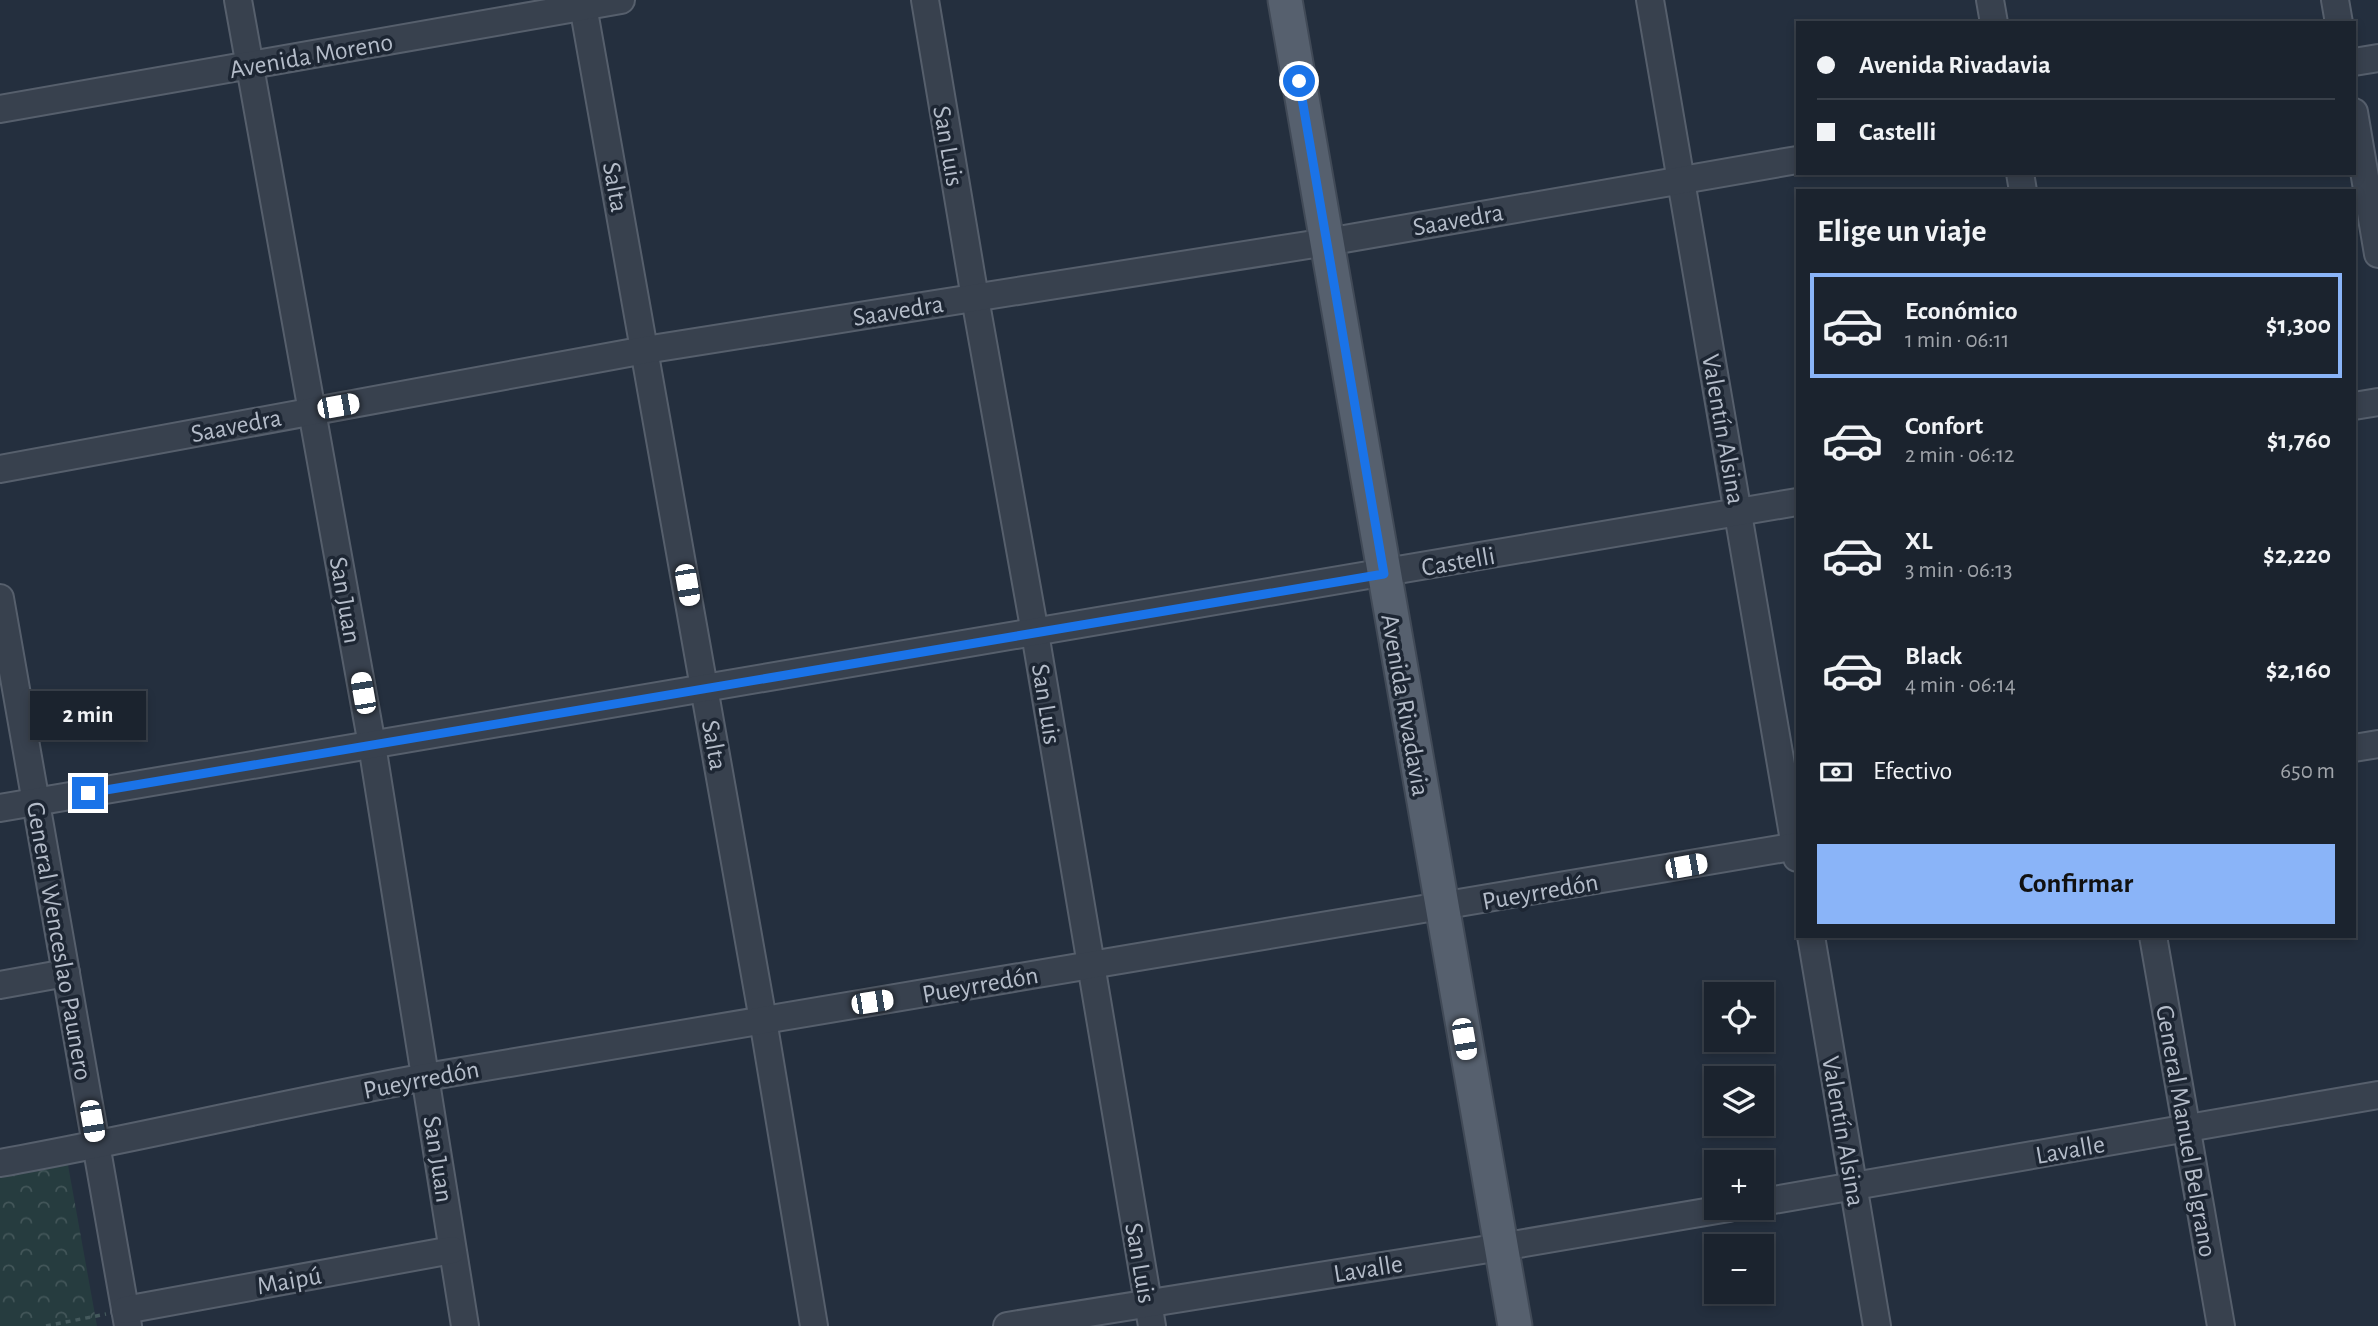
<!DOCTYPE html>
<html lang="es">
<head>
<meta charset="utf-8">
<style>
	body { margin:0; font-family:"Alegreya Sans",sans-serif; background:#282f3a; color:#f1f3f6; height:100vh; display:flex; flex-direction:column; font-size:26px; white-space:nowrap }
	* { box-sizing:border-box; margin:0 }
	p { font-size:23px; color:#a0a4aa }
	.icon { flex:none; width:38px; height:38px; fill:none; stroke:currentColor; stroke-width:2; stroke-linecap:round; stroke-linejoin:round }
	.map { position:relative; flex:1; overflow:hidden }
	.side { position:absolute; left:1796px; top:189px; width:560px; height:749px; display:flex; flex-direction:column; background:#1b232e; border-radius:0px; box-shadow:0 4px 10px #0003,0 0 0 2px #39404a }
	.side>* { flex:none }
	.hud { position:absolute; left:1796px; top:21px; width:560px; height:154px; border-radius:0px; box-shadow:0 4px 10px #0003,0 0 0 2px #39404a; display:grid; align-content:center; height:154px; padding:0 21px; background:#1b232e }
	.buttons { position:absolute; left:1704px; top:982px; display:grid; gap:14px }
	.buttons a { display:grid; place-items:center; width:70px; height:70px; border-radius:0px; background:#1b232e; box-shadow:0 4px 10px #0003,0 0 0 2px #39404a; font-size:35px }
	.end { position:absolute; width:32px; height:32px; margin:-16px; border:9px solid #1a73e8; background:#fff; box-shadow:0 0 0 4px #fff }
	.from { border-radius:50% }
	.bubble { position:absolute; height:49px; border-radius:0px; background:#1b232e; box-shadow:0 4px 10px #0003,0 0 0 2px #39404a; font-size:23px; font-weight:700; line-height:49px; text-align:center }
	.car { position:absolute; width:21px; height:42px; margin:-21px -10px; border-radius:9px; box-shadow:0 0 5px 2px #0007; background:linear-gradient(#fff 24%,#345 0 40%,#fff 0 76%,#345 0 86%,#fff 0) }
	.hud b { display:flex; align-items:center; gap:24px; height:66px; font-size:26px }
	.hud b+b { border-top:2px solid #39404a }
	.hud i { width:18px; height:18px; background:#f1f3f6 }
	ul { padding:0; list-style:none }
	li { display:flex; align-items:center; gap:21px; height:105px; margin:0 14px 10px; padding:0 7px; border:4px solid transparent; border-radius:0px }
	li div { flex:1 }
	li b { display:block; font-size:26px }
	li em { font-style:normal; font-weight:700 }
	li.selected { border-color:#8ab4f8 }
	li>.icon { width:63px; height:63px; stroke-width:1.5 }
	h2 { padding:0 21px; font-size:32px; line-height:84px }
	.pay { display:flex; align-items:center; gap:18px; height:77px; padding:0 21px; font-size:26px }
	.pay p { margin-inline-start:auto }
	.cta { display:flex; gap:14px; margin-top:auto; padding:14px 21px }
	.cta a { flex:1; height:80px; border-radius:0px; background:#8ab4f8; color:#111; font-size:28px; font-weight:700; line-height:80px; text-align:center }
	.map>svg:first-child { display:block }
	.park { fill:url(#park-crowns) }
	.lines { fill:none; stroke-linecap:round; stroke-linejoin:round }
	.minor-casing { stroke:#565f6c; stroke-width:30 }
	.major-casing { stroke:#414a57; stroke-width:37 }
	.path { stroke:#44595c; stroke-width:3.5; stroke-dasharray:5 5; stroke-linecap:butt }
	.minor { stroke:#38414e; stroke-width:26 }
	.major { stroke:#56606e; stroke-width:33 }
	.route { stroke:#1a73e8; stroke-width:9 }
	.labels { text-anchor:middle; stroke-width:7; stroke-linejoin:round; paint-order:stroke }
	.street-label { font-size:26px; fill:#b4bcc9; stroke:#1d2633 }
</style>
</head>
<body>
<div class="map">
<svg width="2378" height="1326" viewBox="0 0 2378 1326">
	<defs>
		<pattern id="park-crowns" width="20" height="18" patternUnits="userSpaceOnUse" patternTransform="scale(1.75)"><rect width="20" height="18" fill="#263c3f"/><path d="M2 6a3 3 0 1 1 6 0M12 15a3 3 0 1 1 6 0" fill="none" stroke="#435659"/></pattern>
	</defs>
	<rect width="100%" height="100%" fill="#242f3e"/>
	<path class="park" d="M68 1165 97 1326H0V1177Z"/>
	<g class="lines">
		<defs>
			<g id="minor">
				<path d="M238 0 372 745 465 1326"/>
				<path d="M582 0 763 1020 814 1326"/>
				<path d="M925 0 975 298 1035 633 1152 1326"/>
				<path d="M1650 0 1797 858"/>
				<path d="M1990 0 1994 23"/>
				<path d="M2335 0 2339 23"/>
				<path d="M2354 62 2378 58"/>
				<path d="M0 109 621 0"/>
				<path d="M2354 112 2378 254"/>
				<path d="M2020 173 2023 191"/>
				<path d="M2354 406 2378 402"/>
				<path d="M0 469 645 350 1327 242 1797 160"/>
				<path d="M0 598 128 1326"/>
				<path d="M2354 748 2378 744"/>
				<path d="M0 808 1797 502"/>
				<path d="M1811 936 1877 1326"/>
				<path d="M2153 936 2221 1326"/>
				<path d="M0 985 66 973"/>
				<path d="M0 1163C145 1137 287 1102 432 1076 886 996 1343 926 1797 846"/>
				<path d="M1762 1202 2378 1095"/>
				<path d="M125 1310 452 1250"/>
				<path d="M1007 1326 1501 1247 1729 1208"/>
			</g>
			<path id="major" d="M1285 0 1515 1326"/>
		</defs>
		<use href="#minor" class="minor-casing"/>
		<use href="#major" class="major-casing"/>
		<path class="path" d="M46 1326 106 1314"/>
		<use href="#minor" class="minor"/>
		<use href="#major" class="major"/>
	</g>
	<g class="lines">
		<path class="route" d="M88 793 1384 574 1299 81"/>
	</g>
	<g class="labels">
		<g class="street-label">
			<text transform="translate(311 55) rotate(-10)" y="9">Avenida Moreno</text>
			<text transform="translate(949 146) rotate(80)" y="9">San Luis</text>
			<text transform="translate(616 187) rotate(80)" y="9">Salta</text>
			<text transform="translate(1458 219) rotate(-10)" y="9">Saavedra</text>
			<text transform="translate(898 310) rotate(-9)" y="9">Saavedra</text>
			<text transform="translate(236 425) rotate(-11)" y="9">Saavedra</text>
			<text transform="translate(1724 429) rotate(80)" y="9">Valentín Alsina</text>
			<text transform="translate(1458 561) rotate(-10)" y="9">Castelli</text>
			<text transform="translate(346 600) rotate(80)" y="9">San Juan</text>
			<text transform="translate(1047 704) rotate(81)" y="9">San Luis</text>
			<text transform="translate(1406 705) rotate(80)" y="9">Avenida Rivadavia</text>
			<text transform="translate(715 745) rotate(80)" y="9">Salta</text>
			<text transform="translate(1540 891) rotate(-10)" y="9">Pueyrredón</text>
			<text transform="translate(60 941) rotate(80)" y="9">General Wenceslao Paunero</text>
			<text transform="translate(980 984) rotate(-10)" y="9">Pueyrredón</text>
			<text transform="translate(421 1079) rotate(-11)" y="9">Pueyrredón</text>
			<text transform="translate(1844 1131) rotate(80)" y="9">Valentín Alsina</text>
			<text transform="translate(2187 1131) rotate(80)" y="9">General Manuel Belgrano</text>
			<text transform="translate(2070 1149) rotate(-10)" y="9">Lavalle</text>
			<text transform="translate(439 1159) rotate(81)" y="9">San Juan</text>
			<text transform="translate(1141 1263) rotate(80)" y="9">San Luis</text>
			<text transform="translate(1368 1268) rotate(-9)" y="9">Lavalle</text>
			<text transform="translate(289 1280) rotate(-10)" y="9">Maipú</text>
		</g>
	</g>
</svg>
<div class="buttons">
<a><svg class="icon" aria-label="locate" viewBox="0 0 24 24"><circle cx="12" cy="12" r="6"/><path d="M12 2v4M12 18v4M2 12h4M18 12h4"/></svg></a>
<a><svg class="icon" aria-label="layers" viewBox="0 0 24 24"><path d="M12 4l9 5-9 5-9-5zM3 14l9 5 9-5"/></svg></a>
<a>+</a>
<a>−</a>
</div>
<i class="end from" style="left:1299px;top:81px"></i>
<i class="end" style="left:88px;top:793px"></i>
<div class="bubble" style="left:30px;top:691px;width:116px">2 min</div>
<i class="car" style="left:338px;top:406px;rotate:80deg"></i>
<i class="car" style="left:687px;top:585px;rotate:170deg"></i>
<i class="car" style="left:363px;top:693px;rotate:350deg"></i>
<i class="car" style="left:1686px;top:866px;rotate:80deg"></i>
<i class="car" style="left:872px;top:1002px;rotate:81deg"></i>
<i class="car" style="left:1464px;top:1039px;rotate:170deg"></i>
<i class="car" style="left:92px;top:1121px;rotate:170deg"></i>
<div class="hud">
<b><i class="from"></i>Avenida Rivadavia</b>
<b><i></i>Castelli</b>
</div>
<section class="side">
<h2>Elige un viaje</h2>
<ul>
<li class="selected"><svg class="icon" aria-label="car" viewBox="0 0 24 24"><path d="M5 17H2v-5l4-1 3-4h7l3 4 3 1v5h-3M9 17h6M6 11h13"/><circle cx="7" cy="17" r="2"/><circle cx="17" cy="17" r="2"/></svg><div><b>Económico</b><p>1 min · 06:11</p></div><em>$1,300</em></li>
<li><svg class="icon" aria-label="car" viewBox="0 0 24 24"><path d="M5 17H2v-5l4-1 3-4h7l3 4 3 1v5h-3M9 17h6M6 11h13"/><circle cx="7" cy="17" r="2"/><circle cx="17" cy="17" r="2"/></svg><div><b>Confort</b><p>2 min · 06:12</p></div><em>$1,760</em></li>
<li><svg class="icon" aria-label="car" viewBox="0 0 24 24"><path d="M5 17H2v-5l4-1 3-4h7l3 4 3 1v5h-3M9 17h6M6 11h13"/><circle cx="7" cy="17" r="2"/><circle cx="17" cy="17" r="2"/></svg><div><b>XL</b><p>3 min · 06:13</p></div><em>$2,220</em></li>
<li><svg class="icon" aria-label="car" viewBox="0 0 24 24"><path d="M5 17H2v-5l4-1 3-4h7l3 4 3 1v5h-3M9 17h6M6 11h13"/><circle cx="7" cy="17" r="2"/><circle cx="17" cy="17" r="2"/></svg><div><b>Black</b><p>4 min · 06:14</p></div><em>$2,160</em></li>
</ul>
<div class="pay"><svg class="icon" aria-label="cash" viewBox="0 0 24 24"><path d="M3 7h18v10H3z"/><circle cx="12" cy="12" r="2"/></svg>Efectivo<p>650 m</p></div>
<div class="cta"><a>Confirmar</a></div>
</section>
</div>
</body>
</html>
